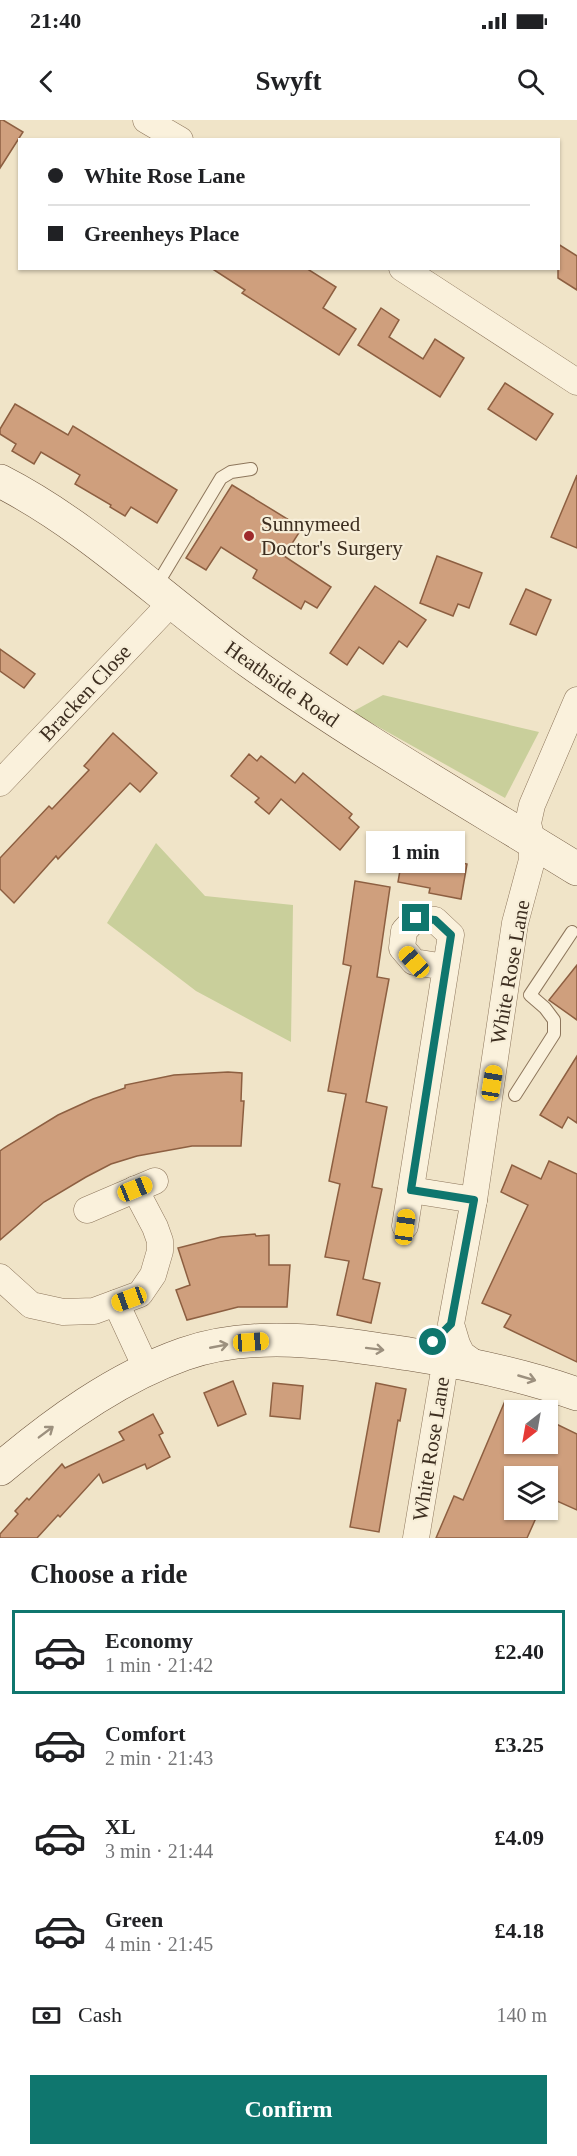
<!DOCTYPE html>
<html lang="en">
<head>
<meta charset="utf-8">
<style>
	body { margin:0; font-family:"Times New Roman",serif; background:#f6f6f6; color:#202124; height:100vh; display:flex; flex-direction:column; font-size:22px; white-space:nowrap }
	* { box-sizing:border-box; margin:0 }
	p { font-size:20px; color:#757577 }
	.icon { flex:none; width:33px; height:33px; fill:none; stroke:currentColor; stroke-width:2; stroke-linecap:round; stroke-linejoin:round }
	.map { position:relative; height:1418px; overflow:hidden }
	.panel { display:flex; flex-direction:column; background:#fff; flex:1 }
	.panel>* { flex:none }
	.banner { position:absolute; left:18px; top:18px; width:542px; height:132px; border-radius:0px; box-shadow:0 2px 4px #0004; display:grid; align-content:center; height:132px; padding:0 30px; background:#fff }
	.needle { width:39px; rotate:211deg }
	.fabs { position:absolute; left:504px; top:1280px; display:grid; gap:12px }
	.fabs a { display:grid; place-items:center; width:54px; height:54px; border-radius:0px; background:#fff; box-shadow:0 2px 4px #0004; font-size:30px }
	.end { position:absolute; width:27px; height:27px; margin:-14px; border:8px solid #0f766e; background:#fff; box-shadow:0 0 0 3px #fff }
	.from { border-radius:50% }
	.bubble { position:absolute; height:42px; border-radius:0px; background:#fff; box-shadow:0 2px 4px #0004; font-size:20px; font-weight:700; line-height:42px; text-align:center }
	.car { position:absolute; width:18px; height:36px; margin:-18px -9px; border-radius:8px; box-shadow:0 0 4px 2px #0007; background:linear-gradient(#f5c518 24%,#345 0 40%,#f5c518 0 76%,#345 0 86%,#f5c518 0) }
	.banner b { display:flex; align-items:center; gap:21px; height:57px; font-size:22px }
	.banner b+b { border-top:2px solid #e0e0e0 }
	.banner i { width:15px; height:15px; background:#202124 }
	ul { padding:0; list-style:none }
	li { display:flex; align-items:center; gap:18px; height:84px; margin:0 12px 9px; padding:0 18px; border:3px solid transparent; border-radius:0px }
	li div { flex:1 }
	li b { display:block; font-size:22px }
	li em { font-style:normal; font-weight:700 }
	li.on { border-color:#0f766e }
	li>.icon { width:54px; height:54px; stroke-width:1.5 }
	h2 { padding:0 30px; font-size:27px; line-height:72px }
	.pay { display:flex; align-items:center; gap:15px; height:66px; padding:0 30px; font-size:22px }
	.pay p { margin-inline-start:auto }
	.button { display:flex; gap:12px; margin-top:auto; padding:12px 30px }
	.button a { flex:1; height:69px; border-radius:0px; background:#0f766e; color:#fff; font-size:24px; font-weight:700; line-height:69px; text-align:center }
	.status { display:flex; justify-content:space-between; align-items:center; height:42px; padding:0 30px; background:#fff; direction:ltr }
	.status svg { height:16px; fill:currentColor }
	header { display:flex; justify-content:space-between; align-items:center; height:78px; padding:0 30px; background:#fff; font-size:27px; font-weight:700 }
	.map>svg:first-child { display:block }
	.green { fill:#c9cf9b }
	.building { fill:#cf9f7d; stroke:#8d5f41; stroke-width:1.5 }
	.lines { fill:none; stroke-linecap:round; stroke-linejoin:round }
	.lane-casing { stroke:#8d765c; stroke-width:14 }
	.street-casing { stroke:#8d765c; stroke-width:27 }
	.secondary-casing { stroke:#6f573f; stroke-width:34 }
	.lane { stroke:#faf1dc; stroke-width:12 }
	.street { stroke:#faf1dc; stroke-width:26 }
	.secondary { stroke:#faf1dc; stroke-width:33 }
	.oneway { stroke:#9c907e }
	.route { stroke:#0f766e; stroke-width:8 }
	.poi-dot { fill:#9e2a2b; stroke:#f7eed8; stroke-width:2 }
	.labels { text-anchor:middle; stroke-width:4.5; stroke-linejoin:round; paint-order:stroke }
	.poi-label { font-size:21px; fill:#3d2e20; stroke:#f7eed8; text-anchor:start }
	.street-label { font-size:21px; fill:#3d2e20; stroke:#f7eed8 }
</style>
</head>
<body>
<div class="status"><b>21:40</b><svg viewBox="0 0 49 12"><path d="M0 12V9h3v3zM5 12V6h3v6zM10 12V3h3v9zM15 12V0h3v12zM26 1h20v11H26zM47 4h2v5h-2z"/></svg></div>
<header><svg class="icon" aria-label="back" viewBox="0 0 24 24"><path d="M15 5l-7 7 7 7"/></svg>Swyft<svg class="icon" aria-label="search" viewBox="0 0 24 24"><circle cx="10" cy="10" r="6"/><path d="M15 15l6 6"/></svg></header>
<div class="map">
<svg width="577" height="1418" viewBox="0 0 577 1418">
	<rect width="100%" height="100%" fill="#f0e4c8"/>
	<g class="green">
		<path d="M383 575 539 612 505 678 352 592Z"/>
		<path d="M156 723 205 776 293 785 291 922 196 871 107 803Z"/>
	</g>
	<g class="building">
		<path d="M0 0H3L23 12 0 48Z"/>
		<path d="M558 124 577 136V170L558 158Z"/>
		<path d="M211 148H306L336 167 323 188 356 209 339 235 242 173 245 170Z"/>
		<path d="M381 188 399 200 389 217 423 239 435 219 464 238 440 277 358 225Z"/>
		<path d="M505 263 553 294 536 320 488 289Z"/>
		<path d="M15 284 68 315 73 306 177 370 157 403 131 387 125 396 110 387 111 385 75 364 80 355 41 332 34 344 12 331 16 324 0 314V309Z"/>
		<path d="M577 355V428L551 417Z"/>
		<path d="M232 365 302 408 284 436 331 467 317 488 305 481 301 489 253 458 257 450 221 427 206 450 186 438Z"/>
		<path d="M437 436 482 453 469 488 458 484 453 496 420 483Z"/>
		<path d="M375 466 426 500 407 527 399 521 383 544 359 527 347 545 330 533Z"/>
		<path d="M526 469 551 480 536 515 510 504Z"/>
		<path d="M0 529 35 554 24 568 0 551Z"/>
		<path d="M113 613 157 653 140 672 130 663 58 739 56 736 14 783 0 769V738L49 686 52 689 89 650 84 646Z"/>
		<path d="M249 634 257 641 261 636 295 663 303 653 352 694 349 698 359 707 340 730 281 679 269 694 255 682 259 678 231 656Z"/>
		<path d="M406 716 433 721 431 729 451 733 449 740 467 744 461 779 429 773 430 768 398 762Z"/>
		<path d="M355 761 390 767 377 857 389 859 366 982 387 987 372 1067 382 1069 363 1159 380 1163 371 1203 337 1195 349 1141 325 1137 340 1064 329 1061 346 974 328 971 351 846 343 844Z"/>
		<path d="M577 845V900L549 880Z"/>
		<path d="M577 936V1003L568 997 562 1008 540 995Z"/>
		<path d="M228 952 242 953 241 981H244L241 1026H192L137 1036 111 1044 86 1057 44 1082 0 1120V1031L4 1028 58 995 93 979 125 968V965L174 955Z"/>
		<path d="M549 1041 577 1054V1242L504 1207 511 1195 482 1183 528 1085 501 1072 512 1045 541 1059Z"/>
		<path d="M255 1114 256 1116 269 1115V1145H290L287 1187H238L187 1200 176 1170 190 1165 178 1128 221 1117Z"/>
		<path d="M233 1261 246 1294 218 1306 204 1273Z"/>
		<path d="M273 1263 303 1266 300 1299 270 1296Z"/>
		<path d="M376 1263 406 1269 400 1301 398 1300 379 1412 350 1407Z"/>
		<path d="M505 1281 524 1290H514V1323H548V1300L577 1314V1390L548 1377V1356H514V1389H540L527 1418H436L454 1376 463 1380Z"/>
		<path d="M153 1294 163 1313 159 1315 170 1337 147 1349 145 1344 103 1363 99 1354 60 1397 58 1395 37 1418H0V1414L18 1394 15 1391 27 1378 29 1380 62 1344 65 1348 124 1320 119 1312Z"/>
	</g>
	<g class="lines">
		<defs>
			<g id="lane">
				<path d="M155 468 221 358 231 352 251 349"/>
				<path d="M515 975 554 914V900L545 888 530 875 572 812"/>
			</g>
			<g id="street">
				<path d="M146 0 180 20"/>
				<path d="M402 148 577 262"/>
				<path d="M0 663 171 483"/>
				<path d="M411 1070 474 1080"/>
				<path d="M87 1090 155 1061"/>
				<path d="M405 1106 451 815 435 800 416 798 404 811 402 828 414 842 445 847"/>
				<path d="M0 1157 31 1185 63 1192 94 1191 140 1174 153 1155 160 1131V1121L155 1107 135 1069"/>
				<path d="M116 1183 147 1250"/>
				<path d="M476 1244 462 1234 457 1224 451 1204 474 1080 515 803 532 740V721L528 703 532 685 577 580"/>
				<path d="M416 1418 446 1239"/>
			</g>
			<g id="secondary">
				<path d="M0 361C92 408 166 483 250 542 355 617 467 681 577 749"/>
				<path d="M0 1349C54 1303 116 1258 184 1234 256 1209 336 1223 409 1234 467 1243 521 1254 577 1274"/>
			</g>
		</defs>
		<use href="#lane" class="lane-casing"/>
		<use href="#street" class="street-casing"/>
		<use href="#secondary" class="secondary-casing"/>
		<use href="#lane" class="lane"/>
		<use href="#street" class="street"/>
		<use href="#secondary" class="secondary"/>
	</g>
	<defs><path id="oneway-shaft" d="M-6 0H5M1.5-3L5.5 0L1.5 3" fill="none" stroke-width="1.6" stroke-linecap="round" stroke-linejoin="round" transform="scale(1.5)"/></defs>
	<g class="oneway">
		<use href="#oneway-shaft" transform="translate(219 1226) rotate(-11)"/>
		<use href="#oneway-shaft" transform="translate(375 1229) rotate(7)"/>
		<use href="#oneway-shaft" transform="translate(527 1258) rotate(16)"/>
		<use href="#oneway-shaft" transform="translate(46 1312) rotate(-37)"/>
	</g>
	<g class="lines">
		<path class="route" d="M416 798 435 800 451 815 411 1070 474 1080 451 1204 433 1222"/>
	</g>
	<circle class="poi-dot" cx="249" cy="416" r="6"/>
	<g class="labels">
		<g class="poi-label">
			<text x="261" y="411">Sunnymeed<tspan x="261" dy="24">Doctor's Surgery</tspan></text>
		</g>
		<g class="street-label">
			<text transform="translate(282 564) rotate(35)" y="7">Heathside Road</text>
			<text transform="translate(85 573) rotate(-47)" y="7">Bracken Close</text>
			<text transform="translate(510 852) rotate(-80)" y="7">White Rose Lane</text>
			<text transform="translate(431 1329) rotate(-81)" y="7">White Rose Lane</text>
		</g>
	</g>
</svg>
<div class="fabs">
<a><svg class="needle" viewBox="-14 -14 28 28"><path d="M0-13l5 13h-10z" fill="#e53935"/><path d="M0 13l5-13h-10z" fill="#757577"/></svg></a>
<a><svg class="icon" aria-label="layers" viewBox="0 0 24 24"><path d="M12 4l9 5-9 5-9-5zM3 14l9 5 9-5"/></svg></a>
</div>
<i class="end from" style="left:433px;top:1222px"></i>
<i class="end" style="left:416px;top:798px"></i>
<div class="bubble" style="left:366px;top:711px;width:99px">1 min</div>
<i class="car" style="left:414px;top:842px;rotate:318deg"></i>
<i class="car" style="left:492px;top:963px;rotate:9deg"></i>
<i class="car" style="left:135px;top:1069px;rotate:68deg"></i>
<i class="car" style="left:405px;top:1107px;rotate:8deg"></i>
<i class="car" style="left:129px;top:1179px;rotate:250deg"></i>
<i class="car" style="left:251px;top:1222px;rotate:86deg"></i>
<div class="banner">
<b><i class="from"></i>White Rose Lane</b>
<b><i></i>Greenheys Place</b>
</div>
</div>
<section class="panel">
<h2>Choose a ride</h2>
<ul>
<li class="on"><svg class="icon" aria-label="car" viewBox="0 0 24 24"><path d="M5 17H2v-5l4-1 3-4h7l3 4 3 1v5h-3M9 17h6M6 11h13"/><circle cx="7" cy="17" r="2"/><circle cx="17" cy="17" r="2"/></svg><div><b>Economy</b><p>1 min · 21:42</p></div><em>£2.40</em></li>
<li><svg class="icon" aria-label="car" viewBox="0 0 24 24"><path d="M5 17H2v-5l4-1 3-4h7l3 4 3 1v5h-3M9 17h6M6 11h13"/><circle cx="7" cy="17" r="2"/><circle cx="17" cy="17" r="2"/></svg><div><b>Comfort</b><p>2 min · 21:43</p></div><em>£3.25</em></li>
<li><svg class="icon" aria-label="car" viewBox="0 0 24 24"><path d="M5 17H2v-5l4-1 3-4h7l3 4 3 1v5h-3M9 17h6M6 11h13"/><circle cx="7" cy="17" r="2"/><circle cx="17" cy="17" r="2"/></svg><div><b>XL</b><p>3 min · 21:44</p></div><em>£4.09</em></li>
<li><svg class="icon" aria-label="car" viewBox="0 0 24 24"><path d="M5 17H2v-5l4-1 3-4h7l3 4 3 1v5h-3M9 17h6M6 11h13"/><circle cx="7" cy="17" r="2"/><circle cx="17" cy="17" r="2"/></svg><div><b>Green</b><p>4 min · 21:45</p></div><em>£4.18</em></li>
</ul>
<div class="pay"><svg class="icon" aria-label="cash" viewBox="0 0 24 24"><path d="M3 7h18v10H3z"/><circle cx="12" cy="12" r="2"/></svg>Cash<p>140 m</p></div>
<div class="button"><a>Confirm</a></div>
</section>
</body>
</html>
